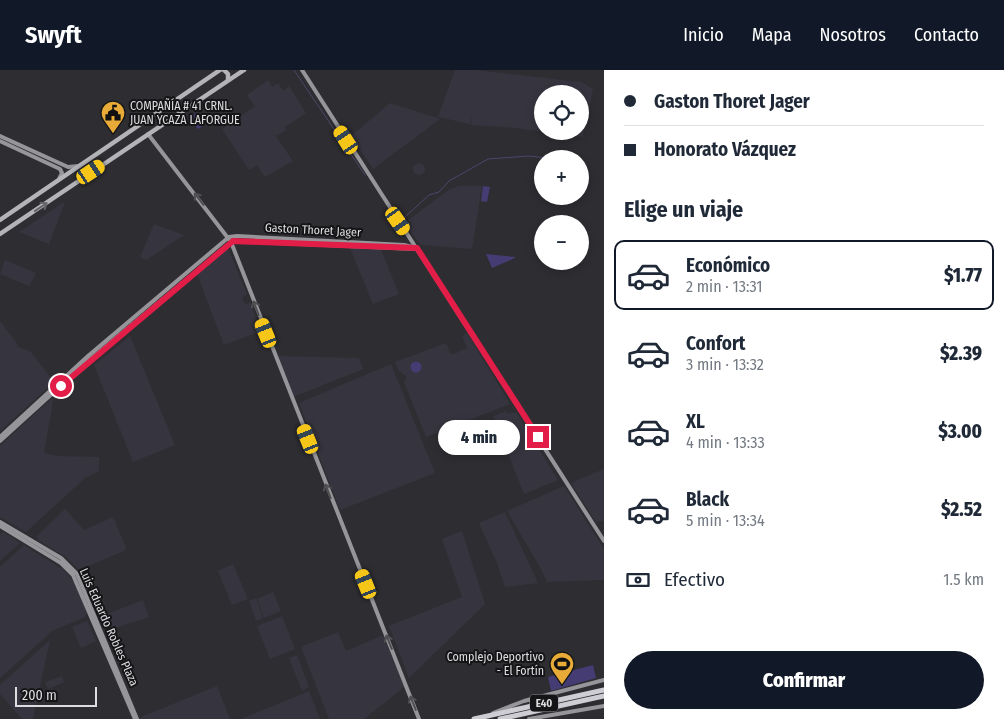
<!DOCTYPE html>
<html lang="es">
<head>
<meta charset="utf-8">
<style>
	body { margin:0; font-family:"Fira Sans Condensed",sans-serif; background:#f2f2f3; color:#1f2937; height:100vh; display:flex; flex-direction:column; font-size:19px; white-space:nowrap }
	* { box-sizing:border-box; margin:0 }
	p { font-size:16px; color:#747a83 }
	.icon { flex:none; width:28px; height:28px; fill:none; stroke:currentColor; stroke-width:2; stroke-linecap:round; stroke-linejoin:round }
	.map { position:relative; flex:1; overflow:hidden }
	.sheet { display:flex; flex-direction:column; background:#fff; width:400px }
	.sheet>* { flex:none }
	.hud { display:grid; align-content:center; height:110px; padding:0 20px; background:#fff }
	.buttons { position:absolute; left:534px; top:15px; display:grid; gap:10px }
	.buttons a { display:grid; place-items:center; width:55px; height:55px; border-radius:50%; background:#fff; box-shadow:0 2px 8px #0003; font-size:25px }
	.scale { position:absolute; left:15px; bottom:12px; width:82px; box-sizing:border-box; padding-left:5px; border:2px solid #dddde0; border-top:0; font-size:14px; line-height:18px; white-space:nowrap; color:#dddde0; -webkit-text-stroke:4px #151517; paint-order:stroke }
	.end { position:absolute; width:22px; height:22px; margin:-11px; border:6px solid #e11d48; background:#fff; box-shadow:0 0 0 2px #fff }
	.from { border-radius:50% }
	.bubble { position:absolute; height:35px; border-radius:18px; background:#fff; box-shadow:0 2px 8px #0003; font-size:16px; font-weight:800; line-height:35px; text-align:center }
	.car { position:absolute; width:15px; height:30px; margin:-15px -8px; border-radius:6px; box-shadow:0 0 4px 1px #0007; background:linear-gradient(#f5c518 24%,#345 0 40%,#f5c518 0 76%,#345 0 86%,#f5c518 0) }
	.hud b { display:flex; align-items:center; gap:18px; height:48px; font-size:19px }
	.hud b+b { border-top:1px solid #e0e1e3 }
	.hud i { width:12px; height:12px; background:#1f2937 }
	ul { padding:0; list-style:none }
	li { display:flex; align-items:center; gap:15px; height:70px; margin:0 10px 8px; padding:0 10px; border:2px solid transparent; border-radius:10px }
	li div { flex:1 }
	li b { display:block; font-size:19px }
	li em { font-style:normal; font-weight:800 }
	li.current { border-color:#111827 }
	li>.icon { width:45px; height:45px; stroke-width:1.5 }
	h2 { padding:0 20px; font-size:22px; line-height:60px }
	.pay { display:flex; align-items:center; gap:12px; height:55px; padding:0 20px; font-size:19px }
	.pay p { margin-inline-start:auto }
	.cta { display:flex; gap:10px; margin-top:auto; padding:10px 20px }
	.cta a { flex:1; height:58px; border-radius:30px; background:#111827; color:#fff; font-size:20px; font-weight:800; line-height:58px; text-align:center }
	header { display:flex; align-items:center; gap:30px; box-sizing:border-box; height:70px; padding:0 25px; background:#111827; color:#fff }
	header strong { font-size:24px }
	nav { display:flex; gap:28px; margin-inline-start:auto; font-size:18px }
	main { display:flex; flex:1; min-height:0 }
	.map>svg:first-child { display:block }
	.built { fill:#36353f; fill-rule:evenodd }
	.green { fill:#453c73 }
	.lines { fill:none; stroke-linecap:round; stroke-linejoin:round }
	.stream { stroke:#51446c; stroke-width:1 }
	.secondary { stroke:#96969a; stroke-width:4 }
	.primary { stroke:#b3b3b8; stroke-width:4.5 }
	.highway { stroke:#cecdd4; stroke-width:5 }
	.oneway { stroke:#4f4f52 }
	.oneway2 { stroke:#646468 }
	.route { stroke:#e11d48; stroke-width:6 }
	.labels { text-anchor:middle; stroke-width:4; stroke-linejoin:round; paint-order:stroke }
	.shield { fill:#151517; stroke:#a1a1a4; stroke-width:1 }
	.shield-label { font-size:11px; font-weight:bold; fill:#dddde0 }
	.poi-label { font-size:12px; fill:#dddde0; stroke:#151517; text-anchor:start }
	.street-label { font-size:12px; fill:#dddde0; stroke:#151517 }
</style>
</head>
<body>
<header>
<strong>Swyft</strong>
<nav><a>Inicio</a><a>Mapa</a><a>Nosotros</a><a>Contacto</a></nav>
</header>
<main>
<div class="map">
<svg width="604" height="649" viewBox="0 0 604 649">
	<rect width="100%" height="100%" fill="#2d2d32"/>
	<g class="built">
		<path d="M455 0H475L581 12 593 19 583 67 516 58 471 55 472 45 470 54 438 47ZM542 24H580V61H542Z"/>
		<path d="M268 10 272 17 278 13 283 21 289 16 306 43 285 57 286 60 276 66 270 58 293 91 265 107 257 95 249 100 222 59 237 49 241 51 239 47 255 36 247 25Z"/>
		<path d="M390 33 440 49 373 99 351 66Z"/>
		<circle cx="419" cy="99" r="6"/>
		<path d="M459 116H482L472 179 421 175 404 153 450 119Z"/>
		<path d="M65 132 49 174 19 162 64 132Z"/>
		<path d="M154 154 184 165 146 190 140 187Z"/>
		<path d="M228 178 247 224 242 228 245 235 250 232 261 261 224 275 197 204Z"/>
		<path d="M350 178 381 180 399 224 373 234Z"/>
		<path d="M5 190 36 203 29 216 0 204Z"/>
		<path d="M0 251 18 275 3 285 17 276 31 282 54 312 0 361Z"/>
		<path d="M467 263 510 334 426 367 404 312 407 307 399 301 395 292 446 273 450 283 454 284 467 278 462 266Z"/>
		<path d="M130 266 175 375 133 392 94 295Z"/>
		<path d="M277 286 359 288 363 299 293 327Z"/>
		<path d="M391 294 435 403 340 440 299 333Z"/>
		<path d="M51 329 53 331 44 383 58 386 99 387V401L85 408 26 462 0 447V376Z"/>
		<path d="M506 341 508 344 516 342 558 410 524 424 493 346Z"/>
		<path d="M604 399V451L596 452 571 413Z"/>
		<path d="M564 416 604 479V510L547 512 541 499 507 441Z"/>
		<path d="M65 439 84 460 113 447 126 478 124 481 79 500 66 487 38 470 37 466Z"/>
		<path d="M505 442 538 513 505 517 497 493 479 453Z"/>
		<path d="M462 461 485 534 409 608 389 556 462 527 442 469Z"/>
		<path d="M3 462 20 473 0 491V464Z"/>
		<path d="M24 475 60 498 61 497 75 513 87 543 85 547 52 561 0 608V497Z"/>
		<path d="M233 494 248 529 232 535 218 501Z"/>
		<path d="M273 522 281 541 264 548 257 529Z"/>
		<path d="M256 528 263 548 256 551 249 531Z"/>
		<path d="M143 530 149 547 109 560 104 545Z"/>
		<path d="M282 546 295 579 270 589 257 556Z"/>
		<path d="M87 551 96 571 81 578 72 557Z"/>
		<path d="M338 562 346 581 383 565 404 617 364 649H329L301 577Z"/>
		<path d="M50 570 33 649H22L0 624V615Z"/>
		<path d="M297 585 309 617 302 621 289 588Z"/>
		<path d="M62 606 64 612 48 619 45 612Z"/>
		<path d="M217 616 230 649H141V647Z"/>
		<path d="M309 621 320 649H241Z"/>
	</g>
	<g class="green">
		<path d="M196 43 204 55 198 59 189 47Z"/>
		<path d="M483 116 490 117 487 132 481 131Z"/>
		<path d="M486 184 515 187V188L492 198Z"/>
		<circle cx="416" cy="297" r="5.5"/>
		<path d="M593 595 596 608 551 621 548 607Z"/>
	</g>
	<g class="lines">
		<g class="stream">
			<path d="M294 0 365 105"/>
			<path d="M405 147 429 125 439 122 449 111 488 89 529 86 555 89"/>
		</g>
		<g class="secondary">
			<path d="M302 0 604 471"/>
			<path d="M148 64 231 172 419 649"/>
			<path d="M0 66 68 97 79 96"/>
			<path d="M0 71 60 99 62 103 59 109"/>
			<path d="M0 367 88 286 229 167 237 166 404 175 417 178"/>
			<path d="M0 371 88 291 233 171 415 179"/>
			<path d="M0 452 61 488 77 504 137 649"/>
			<path d="M0 456 61 493 73 505 135 649"/>
			<path d="M493 643 524 631 604 610"/>
			<path d="M529 649 604 636"/>
		</g>
		<g class="primary">
			<path d="M224 0 228 4V10"/>
			<path d="M0 150 220 0"/>
			<path d="M0 164 244 0"/>
		</g>
		<g class="highway">
			<path d="M474 649 604 620"/>
			<path d="M500 649 604 626"/>
		</g>
	</g>
	<defs><path id="oneway-shaft" d="M-6 0H5M1.5-3L5.5 0L1.5 3" fill="none" stroke-width="1.6" stroke-linecap="round" stroke-linejoin="round" transform="scale(1.25)"/></defs>
	<g class="oneway">
		<use href="#oneway-shaft" transform="translate(199 129) rotate(-128)"/>
		<use href="#oneway-shaft" transform="translate(256 238) rotate(-111)"/>
		<use href="#oneway-shaft" transform="translate(328 421) rotate(-111)"/>
		<use href="#oneway-shaft" transform="translate(389 572) rotate(-112)"/>
		<use href="#oneway-shaft" transform="translate(413 633) rotate(-112)"/>
	</g>
	<use class="oneway2" href="#oneway-shaft" transform="translate(41 137) rotate(-34)"/>
	<g class="lines">
		<path class="route" d="M61 316 233 171 417 178 538 367"/>
	</g>
	<defs>
		<symbol id="civic-pin" viewBox="-11 -11 22 30"><path d="M0 17L-7.5 6A9.5 9.5 0 1 1 7.5 6Z" fill="#e8ab37" stroke="#151517"/><path d="M-.6-6.5H3V-4.5H.6V-3L4-1V1h2V6H-6V1h2V-1L-.6-3ZM-1.2 2.5V6h2.4V2.5Z" fill="#111"/></symbol>
		<symbol id="stadium-pin" viewBox="-11 -11 22 30"><path d="M0 17L-7.5 6A9.5 9.5 0 1 1 7.5 6Z" fill="#e8ab37" stroke="#151517"/><path d="M0-5a6.5 5 0 1 0 0 10a6.5 5 0 1 0 0-10ZM-3.5-1.8h7v3.6h-7Z" fill="#111"/></symbol>
	</defs>
	<g fill-rule="evenodd">
		<use href="#civic-pin" x="99" y="29" width="28" height="38"/>
		<use href="#stadium-pin" x="548" y="580" width="28" height="38"/>
	</g>
	<g class="labels">
		<rect class="shield" x="530" y="624.5" width="28" height="17" rx="4"/>
		<g class="shield-label">
			<text x="544" y="637">E40</text>
		</g>
		<g class="poi-label">
			<text x="130" y="40">COMPAÑÍA # 41 CRNL.<tspan x="130" dy="14">JUAN YCAZA LAFORGUE</tspan></text>
			<text x="544" y="591" text-anchor="end">Complejo Deportivo<tspan x="544" dy="14">- El Fortín</tspan></text>
		</g>
		<g class="street-label">
			<text transform="translate(313 160) rotate(3)" y="4">Gaston Thoret Jager</text>
			<text transform="translate(109 557) rotate(66)" y="4">Luis Eduardo Robles Plaza</text>
		</g>
	</g>
</svg>
<div class="buttons">
<a><svg class="icon" aria-label="locate" viewBox="0 0 24 24"><circle cx="12" cy="12" r="6"/><path d="M12 2v4M12 18v4M2 12h4M18 12h4"/></svg></a>
<a>+</a>
<a>−</a>
</div>
<div class="scale">200 m</div>
<i class="end from" style="left:61px;top:316px"></i>
<i class="end" style="left:538px;top:367px"></i>
<div class="bubble" style="left:438px;top:350px;width:82px">4 min</div>
<i class="car" style="left:346px;top:70px;rotate:327deg"></i>
<i class="car" style="left:91px;top:102px;rotate:56deg"></i>
<i class="car" style="left:398px;top:151px;rotate:145deg"></i>
<i class="car" style="left:266px;top:263px;rotate:338deg"></i>
<i class="car" style="left:308px;top:369px;rotate:338deg"></i>
<i class="car" style="left:366px;top:514px;rotate:338deg"></i>
</div>
<section class="sheet">
<div class="hud">
<b><i class="from"></i>Gaston Thoret Jager</b>
<b><i></i>Honorato Vázquez</b>
</div>
<h2>Elige un viaje</h2>
<ul>
<li class="current"><svg class="icon" aria-label="car" viewBox="0 0 24 24"><path d="M5 17H2v-5l4-1 3-4h7l3 4 3 1v5h-3M9 17h6M6 11h13"/><circle cx="7" cy="17" r="2"/><circle cx="17" cy="17" r="2"/></svg><div><b>Económico</b><p>2 min · 13:31</p></div><em>$1.77</em></li>
<li><svg class="icon" aria-label="car" viewBox="0 0 24 24"><path d="M5 17H2v-5l4-1 3-4h7l3 4 3 1v5h-3M9 17h6M6 11h13"/><circle cx="7" cy="17" r="2"/><circle cx="17" cy="17" r="2"/></svg><div><b>Confort</b><p>3 min · 13:32</p></div><em>$2.39</em></li>
<li><svg class="icon" aria-label="car" viewBox="0 0 24 24"><path d="M5 17H2v-5l4-1 3-4h7l3 4 3 1v5h-3M9 17h6M6 11h13"/><circle cx="7" cy="17" r="2"/><circle cx="17" cy="17" r="2"/></svg><div><b>XL</b><p>4 min · 13:33</p></div><em>$3.00</em></li>
<li><svg class="icon" aria-label="car" viewBox="0 0 24 24"><path d="M5 17H2v-5l4-1 3-4h7l3 4 3 1v5h-3M9 17h6M6 11h13"/><circle cx="7" cy="17" r="2"/><circle cx="17" cy="17" r="2"/></svg><div><b>Black</b><p>5 min · 13:34</p></div><em>$2.52</em></li>
</ul>
<div class="pay"><svg class="icon" aria-label="cash" viewBox="0 0 24 24"><path d="M3 7h18v10H3z"/><circle cx="12" cy="12" r="2"/></svg>Efectivo<p>1.5 km</p></div>
<div class="cta"><a>Confirmar</a></div>
</section>
</main>
</body>
</html>
